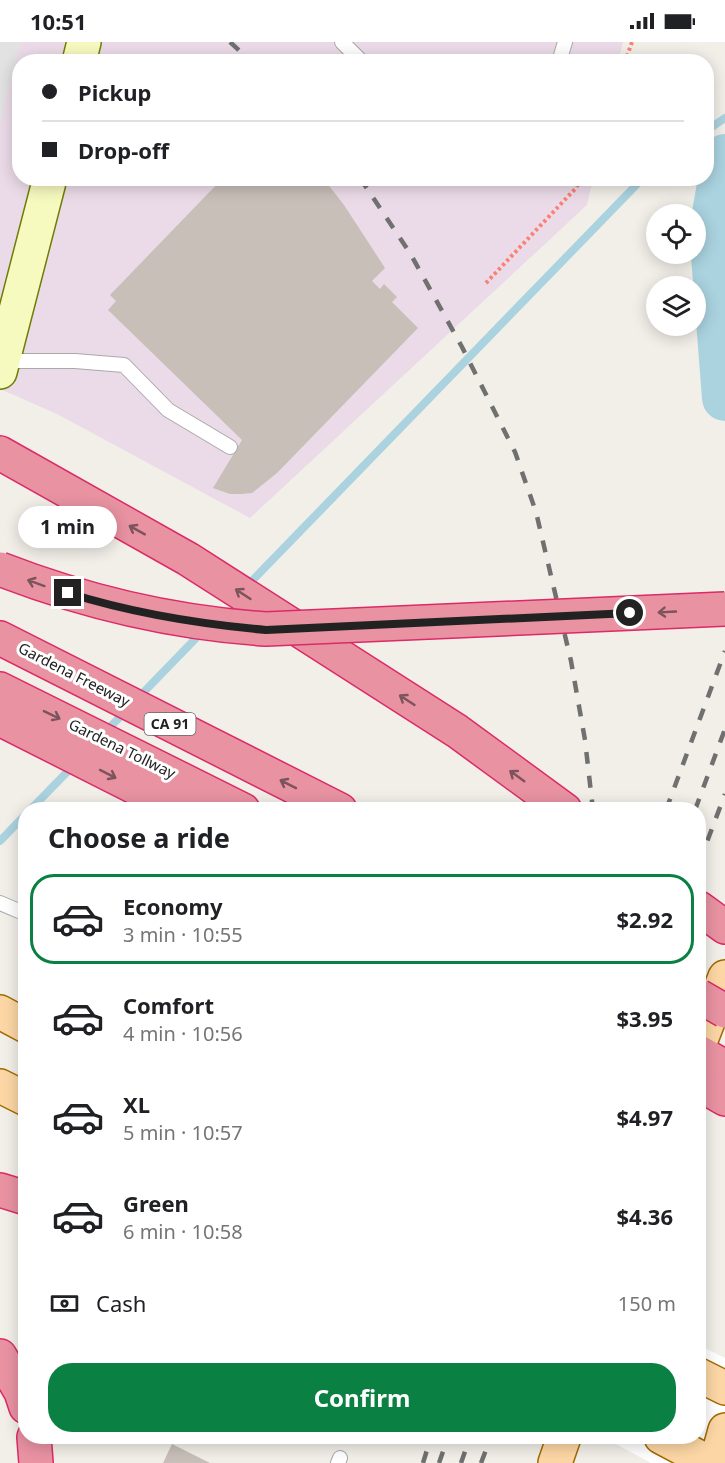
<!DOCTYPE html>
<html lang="en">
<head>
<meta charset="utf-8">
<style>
	body { margin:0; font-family:"Noto Sans",sans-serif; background:#f6f6f6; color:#202124; height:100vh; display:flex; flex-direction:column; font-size:22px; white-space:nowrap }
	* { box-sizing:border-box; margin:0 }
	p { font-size:20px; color:#757577 }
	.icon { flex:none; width:33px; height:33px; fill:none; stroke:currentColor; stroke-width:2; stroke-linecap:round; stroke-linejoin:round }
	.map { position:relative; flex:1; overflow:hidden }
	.details { position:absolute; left:18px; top:760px; width:688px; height:642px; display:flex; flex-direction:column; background:#fff; border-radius:24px; box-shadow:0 3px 15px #0003 }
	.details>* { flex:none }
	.top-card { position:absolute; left:12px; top:12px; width:702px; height:132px; border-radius:24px; box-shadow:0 3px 15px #0003; display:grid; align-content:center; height:132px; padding:0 30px; background:#fff }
	.buttons { position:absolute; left:646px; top:162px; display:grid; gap:12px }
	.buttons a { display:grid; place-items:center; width:60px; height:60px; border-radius:50%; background:#fff; box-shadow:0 3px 15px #0003; font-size:30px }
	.end { position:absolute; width:27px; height:27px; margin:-14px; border:8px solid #222; background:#fff; box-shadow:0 0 0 3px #fff }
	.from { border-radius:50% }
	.bubble { position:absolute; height:42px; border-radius:21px; background:#fff; box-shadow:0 3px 15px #0003; font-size:20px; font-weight:700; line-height:42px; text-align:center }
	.top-card b { display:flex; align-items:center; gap:21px; height:57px; font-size:22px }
	.top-card b+b { border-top:2px solid #e0e0e0 }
	.top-card i { width:15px; height:15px; background:#202124 }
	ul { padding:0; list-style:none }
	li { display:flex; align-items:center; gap:18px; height:90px; margin:0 12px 9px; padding:0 18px; border:3px solid transparent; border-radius:24px }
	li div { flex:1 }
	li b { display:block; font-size:22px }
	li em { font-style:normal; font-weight:700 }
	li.on { border-color:#0b8043 }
	li>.icon { width:54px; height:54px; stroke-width:1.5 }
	h2 { padding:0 30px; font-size:27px; line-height:72px }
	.pay { display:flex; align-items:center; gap:15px; height:66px; padding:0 30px; font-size:22px }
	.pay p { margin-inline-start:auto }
	.button { display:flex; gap:12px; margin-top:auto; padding:12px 30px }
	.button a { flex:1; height:69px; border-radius:24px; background:#0b8043; color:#fff; font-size:24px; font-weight:700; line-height:69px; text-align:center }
	.status { display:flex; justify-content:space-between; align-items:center; height:42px; padding:0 30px; background:#fff; direction:ltr }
	.status svg { height:16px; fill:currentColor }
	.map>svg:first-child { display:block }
	.industrial { fill:#ebdbe8 }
	.parking { fill:#e2e2e2 }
	.pier { fill:#fff }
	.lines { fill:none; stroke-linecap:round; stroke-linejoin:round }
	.stream { stroke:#aad3df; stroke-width:8 }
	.river { stroke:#aad3df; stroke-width:46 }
	.building { fill:#c7bfb8 }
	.lane-casing { stroke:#a9a9a9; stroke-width:16 }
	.secondary-casing { stroke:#707d05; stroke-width:36 }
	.primary-casing { stroke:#a06b00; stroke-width:36 }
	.highway-casing { stroke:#dc2a67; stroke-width:36 }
	.path { stroke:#fa8072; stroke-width:4; stroke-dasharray:3 3; stroke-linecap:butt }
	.lane { stroke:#fff; stroke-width:14 }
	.secondary { stroke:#f7fabf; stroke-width:33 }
	.primary { stroke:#fcd6a4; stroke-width:33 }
	.highway { stroke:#e892a2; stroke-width:33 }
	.rail { stroke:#707070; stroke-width:4.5; stroke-dasharray:12 12; stroke-linecap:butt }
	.highway-bridge-casing { stroke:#dc2a67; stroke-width:36; stroke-linecap:butt }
	.highway-bridge { stroke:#e892a2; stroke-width:33 }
	.oneway { stroke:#7b545c }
	.route { stroke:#222; stroke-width:8 }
	.labels { text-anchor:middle; stroke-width:6; stroke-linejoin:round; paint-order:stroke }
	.shield { fill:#fff; stroke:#646464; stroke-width:1.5 }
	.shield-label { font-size:14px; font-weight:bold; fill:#222 }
	.street-label { font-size:15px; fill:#222; stroke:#fff }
</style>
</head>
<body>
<div class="status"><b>10:51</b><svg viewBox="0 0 49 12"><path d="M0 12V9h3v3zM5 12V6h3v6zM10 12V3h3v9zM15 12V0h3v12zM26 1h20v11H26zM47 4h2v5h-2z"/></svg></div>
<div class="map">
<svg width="725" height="1421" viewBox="0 0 725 1421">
	<rect width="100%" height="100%" fill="#f2efe9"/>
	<path class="industrial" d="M0 0H623L618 20H20V136L593 137 587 163 250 476 57 372 0 347Z"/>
	<path class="parking" d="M0 0H21L0 81Z"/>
	<path class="pier" d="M699 1303 725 1316V1421H651L603 1395H699Z"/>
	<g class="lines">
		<g class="stream">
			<path d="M706 89 725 76"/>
			<path d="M246 545 643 136"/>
			<path d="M137 657 202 590"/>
			<path d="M106 689 127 668"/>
			<path d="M30 768 73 724"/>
			<path d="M0 799 26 772"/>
		</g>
		<path class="river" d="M725 115 712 188 725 356"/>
	</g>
	<g class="building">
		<path d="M223 136H323L344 163 385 226 372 239 380 247 384 242 397 255 392 260 418 286 277 431 252 451 241 452H230L213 446 242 398 108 268 116 259 110 253Z"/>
		<path d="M172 1402 210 1421H163Z"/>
	</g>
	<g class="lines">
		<defs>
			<g id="lane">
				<path d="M342 0 362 20"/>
				<path d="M559 20 565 0"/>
				<path d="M4 319H75L124 323 168 368 230 405"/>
				<path d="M0 861 19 869H26"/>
				<path d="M338 1421 340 1416"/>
			</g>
			<g id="secondary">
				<path d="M79 20 84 0"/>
				<path d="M0 330 50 136"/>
			</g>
			<g id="primary">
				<path d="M0 970 26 984"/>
				<path d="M699 1003 725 935"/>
				<path d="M0 1044 26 1057"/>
				<path d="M699 1333 725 1346"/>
				<path d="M661 1395 710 1421"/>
				<path d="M555 1421 564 1395"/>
				<path d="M716 1421 725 1388"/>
			</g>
			<g id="highway">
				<path d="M0 411 188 517 457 689 565 768"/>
				<path d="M0 596 340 768"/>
				<path d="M0 647 243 768"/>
				<path d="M0 677 180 768"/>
				<path d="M699 866 725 885"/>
				<path d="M699 1010 725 1025"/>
				<path d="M699 1042 725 1057"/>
				<path d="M0 1148 26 1156"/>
				<path d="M0 1314 21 1350 26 1365"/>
				<path d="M34 1395 36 1421"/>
			</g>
		</defs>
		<use href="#lane" class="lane-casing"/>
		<use href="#secondary" class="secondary-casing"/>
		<use href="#primary" class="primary-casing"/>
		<use href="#highway" class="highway-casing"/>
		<g class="path">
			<path d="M625 20 632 0"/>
			<path d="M486 241 576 146 582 136"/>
		</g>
		<use href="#lane" class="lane"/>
		<use href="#secondary" class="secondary"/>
		<use href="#primary" class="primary"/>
		<use href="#highway" class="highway"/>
		<g class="rail">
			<path d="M230 0 252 20"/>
			<path d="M360 136 410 211 462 305 515 410 536 470 571 619 585 698 593 768"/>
			<path d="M666 768 725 609"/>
			<path d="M695 768 725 687"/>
			<path d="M699 821 725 752"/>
			<path d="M423 1421 431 1395"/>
			<path d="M439 1421 448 1395"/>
			<path d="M461 1421 470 1395"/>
			<path d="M481 1421 491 1395"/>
		</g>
		<defs>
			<g id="highway-bridge">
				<path d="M0 527C85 560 174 581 266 587L725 567"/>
				<path d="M699 954 725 969"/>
			</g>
		</defs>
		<use href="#highway-bridge" class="highway-bridge-casing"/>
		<use href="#highway-bridge" class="highway-bridge"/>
	</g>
	<defs><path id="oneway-shaft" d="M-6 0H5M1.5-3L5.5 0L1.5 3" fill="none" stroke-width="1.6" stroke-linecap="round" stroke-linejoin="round" transform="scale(1.5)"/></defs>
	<g class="oneway">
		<use href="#oneway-shaft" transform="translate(137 488) rotate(-151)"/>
		<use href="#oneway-shaft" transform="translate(36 541) rotate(-160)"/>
		<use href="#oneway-shaft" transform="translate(243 552) rotate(-147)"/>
		<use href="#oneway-shaft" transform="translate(667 570) rotate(177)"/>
		<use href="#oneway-shaft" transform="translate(407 658) rotate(-147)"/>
		<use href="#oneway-shaft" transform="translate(52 673) rotate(26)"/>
		<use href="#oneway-shaft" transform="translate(108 732) rotate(27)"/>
		<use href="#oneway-shaft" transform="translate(517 734) rotate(-144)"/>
		<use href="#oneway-shaft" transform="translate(288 742) rotate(-153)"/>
	</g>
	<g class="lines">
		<path class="route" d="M68 551C132 571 199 582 266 588L630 571"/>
	</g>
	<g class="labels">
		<rect class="shield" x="144.5" y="671" width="51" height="22" rx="4.5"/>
		<g class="shield-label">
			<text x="170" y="687">CA 91</text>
		</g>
		<g class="street-label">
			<text transform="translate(74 633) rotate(27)" y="5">Gardena Freeway</text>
			<text transform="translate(122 707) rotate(26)" y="5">Gardena Tollway</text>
		</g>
	</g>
</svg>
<div class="buttons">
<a><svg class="icon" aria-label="locate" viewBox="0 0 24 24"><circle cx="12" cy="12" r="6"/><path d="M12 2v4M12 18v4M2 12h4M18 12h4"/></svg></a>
<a><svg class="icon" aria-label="layers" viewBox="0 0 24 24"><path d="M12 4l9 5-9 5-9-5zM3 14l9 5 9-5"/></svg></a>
</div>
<i class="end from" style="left:630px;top:571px"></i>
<i class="end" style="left:68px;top:551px"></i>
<div class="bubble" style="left:18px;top:464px;width:99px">1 min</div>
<div class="top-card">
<b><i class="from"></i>Pickup</b>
<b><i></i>Drop-off</b>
</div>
<section class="details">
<h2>Choose a ride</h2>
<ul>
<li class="on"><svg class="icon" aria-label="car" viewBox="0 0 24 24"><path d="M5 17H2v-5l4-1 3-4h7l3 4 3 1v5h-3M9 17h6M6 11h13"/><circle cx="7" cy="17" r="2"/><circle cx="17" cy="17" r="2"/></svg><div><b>Economy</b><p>3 min · 10:55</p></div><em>$2.92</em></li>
<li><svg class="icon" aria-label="car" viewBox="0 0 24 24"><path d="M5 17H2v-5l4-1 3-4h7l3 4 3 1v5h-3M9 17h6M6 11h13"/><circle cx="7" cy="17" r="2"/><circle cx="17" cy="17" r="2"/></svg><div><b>Comfort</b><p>4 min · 10:56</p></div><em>$3.95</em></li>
<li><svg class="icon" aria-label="car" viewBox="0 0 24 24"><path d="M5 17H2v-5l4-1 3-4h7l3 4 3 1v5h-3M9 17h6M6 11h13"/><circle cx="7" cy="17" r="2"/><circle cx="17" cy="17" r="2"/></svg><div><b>XL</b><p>5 min · 10:57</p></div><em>$4.97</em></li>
<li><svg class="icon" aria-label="car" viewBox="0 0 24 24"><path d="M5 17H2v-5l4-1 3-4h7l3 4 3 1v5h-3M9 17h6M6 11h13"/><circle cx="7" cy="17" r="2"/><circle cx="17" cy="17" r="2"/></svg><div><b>Green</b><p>6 min · 10:58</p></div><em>$4.36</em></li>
</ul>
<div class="pay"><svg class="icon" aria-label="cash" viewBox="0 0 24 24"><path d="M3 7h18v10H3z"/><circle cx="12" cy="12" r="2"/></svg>Cash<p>150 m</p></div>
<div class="button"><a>Confirm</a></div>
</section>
</div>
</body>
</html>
